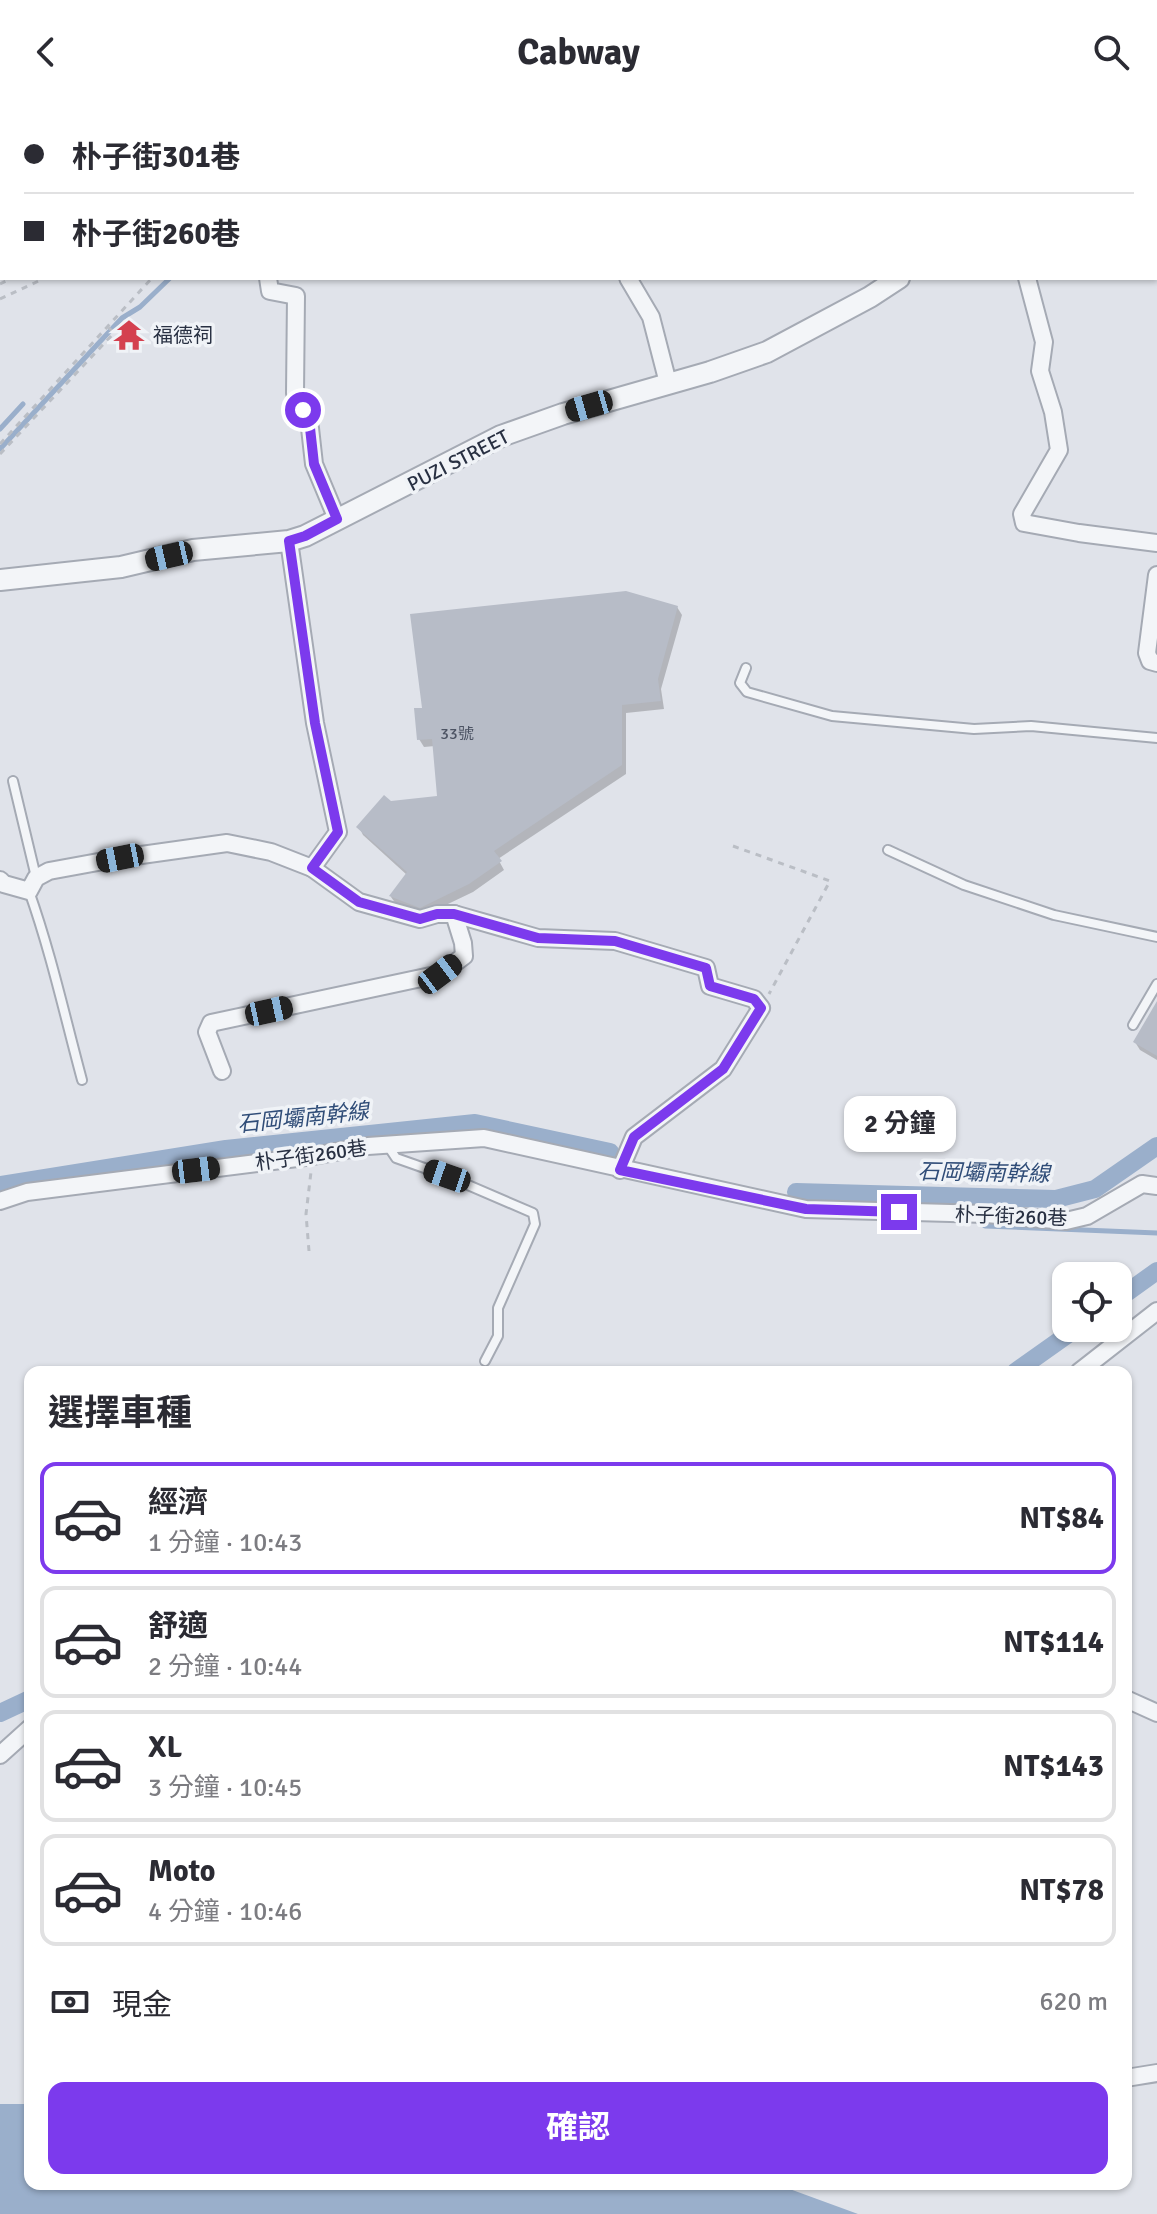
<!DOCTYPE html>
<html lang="zh-TW">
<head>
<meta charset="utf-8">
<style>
	body { margin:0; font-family:Signika,"Noto Sans TC",sans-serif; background:#f2f2f3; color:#2b2b33; height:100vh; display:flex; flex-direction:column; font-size:30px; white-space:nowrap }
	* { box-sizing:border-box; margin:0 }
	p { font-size:26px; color:#7c7c81 }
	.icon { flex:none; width:44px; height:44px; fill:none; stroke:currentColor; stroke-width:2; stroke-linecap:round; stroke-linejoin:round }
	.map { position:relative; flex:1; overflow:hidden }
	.details { position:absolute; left:24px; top:1262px; width:1108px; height:824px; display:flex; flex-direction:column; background:#fff; border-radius:16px; box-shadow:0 2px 6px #0004 }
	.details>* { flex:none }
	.top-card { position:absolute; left:0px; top:0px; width:1158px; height:176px; box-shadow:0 2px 6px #0004; display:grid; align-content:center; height:176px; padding:0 24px; background:#fff }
	.tools { position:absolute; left:1052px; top:1158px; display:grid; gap:16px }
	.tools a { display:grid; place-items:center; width:80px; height:80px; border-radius:16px; background:#fff; box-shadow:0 2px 6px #0004; font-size:40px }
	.end { position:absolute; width:36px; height:36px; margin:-18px; border:10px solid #7c3aed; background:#fff; box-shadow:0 0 0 4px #fff }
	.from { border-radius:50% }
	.bubble { position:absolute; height:56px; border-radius:16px; background:#fff; box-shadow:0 2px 6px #0004; font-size:26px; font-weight:700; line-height:56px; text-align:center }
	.car { position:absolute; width:24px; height:48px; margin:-24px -12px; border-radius:10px; box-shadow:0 0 6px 2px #0007; background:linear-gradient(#222 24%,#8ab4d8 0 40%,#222 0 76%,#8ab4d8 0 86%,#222 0) }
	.top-card b { display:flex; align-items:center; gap:28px; height:76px; font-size:30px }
	.top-card b+b { border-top:2px solid #e1e1e2 }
	.top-card i { width:20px; height:20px; background:#2b2b33 }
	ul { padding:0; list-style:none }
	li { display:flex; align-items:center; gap:24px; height:112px; margin:0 16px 12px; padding:0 8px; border:4px solid #e1e1e2; border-radius:16px }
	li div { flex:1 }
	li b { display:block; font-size:30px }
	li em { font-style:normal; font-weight:700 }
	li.active { border-color:#7c3aed }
	li>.icon { width:72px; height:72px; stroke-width:1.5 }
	h2 { padding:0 24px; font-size:36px; line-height:96px }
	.pay { display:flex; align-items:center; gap:20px; height:88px; padding:0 24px; font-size:30px }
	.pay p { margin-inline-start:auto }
	.action { display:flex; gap:16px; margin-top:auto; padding:16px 24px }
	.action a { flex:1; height:92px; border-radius:16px; background:#7c3aed; color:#fff; font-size:32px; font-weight:700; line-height:92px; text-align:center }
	header { display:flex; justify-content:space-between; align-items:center; height:104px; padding:0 24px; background:#fff; font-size:36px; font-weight:700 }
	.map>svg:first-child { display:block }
	.water { fill:#9aafcb }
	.shadow { fill:#0003 }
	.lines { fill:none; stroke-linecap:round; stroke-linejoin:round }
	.stream { stroke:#9aafcb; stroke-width:5 }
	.canal { stroke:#9aafcb; stroke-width:18 }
	.building { fill:#b7bcc7 }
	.service-casing { stroke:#a5aab4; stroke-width:12 }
	.minor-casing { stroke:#a5aab4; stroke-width:20 }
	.tertiary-casing { stroke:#a5aab4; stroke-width:24 }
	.path { stroke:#babec5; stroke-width:3; stroke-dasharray:6 6; stroke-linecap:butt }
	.service { stroke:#f3f5f8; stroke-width:8 }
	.minor { stroke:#f3f5f8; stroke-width:16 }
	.tertiary { stroke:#f3f5f8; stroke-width:20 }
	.route { stroke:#7c3aed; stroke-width:10 }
	.labels { text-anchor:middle; stroke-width:7; stroke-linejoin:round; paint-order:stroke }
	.number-label { font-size:16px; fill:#4c5363 }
	.poi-label { font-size:20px; fill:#283042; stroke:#f0f3f7; text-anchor:start }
	.street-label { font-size:20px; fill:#283042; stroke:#f0f3f7 }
	.water-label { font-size:22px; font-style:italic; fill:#304d78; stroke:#f0f3f7 }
</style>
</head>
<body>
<header><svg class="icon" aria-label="back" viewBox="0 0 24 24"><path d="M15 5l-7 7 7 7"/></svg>Cabway<svg class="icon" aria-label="search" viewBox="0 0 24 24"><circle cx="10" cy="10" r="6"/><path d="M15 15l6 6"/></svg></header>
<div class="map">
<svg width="1157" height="2110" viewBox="0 0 1157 2110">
	<rect width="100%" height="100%" fill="#e0e3ea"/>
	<path class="water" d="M0 2000H30V2080H776L858 2110H0Z"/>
	<g class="shadow">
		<path d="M677 503 682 511 661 585 664 605 626 609V670L498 755 504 766 473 788 425 811 396 800 391 793 407 771 363 731 359 723 391 699 439 694 435 642 424 643 419 635 424 605Z"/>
		<path d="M1157 901V956L1140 946 1135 938Z"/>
	</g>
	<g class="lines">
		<g class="stream">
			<path d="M0 325 23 300"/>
			<path d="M0 345 122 214 140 203 170 174"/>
			<path d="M977 1116 985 1122 1157 1129"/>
		</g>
		<g class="canal">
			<path d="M0 1081 226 1045 475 1019 610 1048"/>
			<path d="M796 1088 1056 1095 1095 1085 1157 1042"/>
			<path d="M1118 1195 1157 1167"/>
			<path d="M1015 1268 1077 1224"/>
			<path d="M0 1609 30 1595"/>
		</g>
	</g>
	<g class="building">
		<path d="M626 487 678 502 658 575 661 597 622 601V661L494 747 502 757 469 780 420 804 389 792 407 768 356 723 384 691 391 697 437 692 432 635 417 636 414 604H422L410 510Z"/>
		<path d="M1157 897V952L1133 938Z"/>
	</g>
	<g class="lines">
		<defs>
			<g id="service">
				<path d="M746 564 740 579 747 588 832 612 974 625 1031 622 1157 634"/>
				<path d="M13 677 36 773"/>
				<path d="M888 746 964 781 1054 811 1157 833"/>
				<path d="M29 787C51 849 65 913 82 976"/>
				<path d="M1133 921 1157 880"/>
				<path d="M388 1042 396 1054 447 1072 533 1109 535 1120 498 1204V1232L485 1257"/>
			</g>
			<g id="minor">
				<path d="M811 0V2"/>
				<path d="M927 0 928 2"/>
				<path d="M151 2 152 0"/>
				<path d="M516 2 517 0"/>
				<path d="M268 174 270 187 296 192 295 289 310 324 314 360 337 415"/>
				<path d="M628 174 651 213 668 279"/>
				<path d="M1027 174 1044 238 1040 267 1053 308 1059 346 1022 410 1024 419 1079 429 1157 439"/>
				<path d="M1157 471 1147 549 1150 557 1157 559"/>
				<path d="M0 776 4 780 29 787 36 774 49 767 120 754 227 739 271 748 312 764"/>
				<path d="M454 810 538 834 615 837 706 864 710 882 754 895 761 904 723 965 634 1033 620 1066"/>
				<path d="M222 967 207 928 211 919 440 870 464 852 463 839 454 810H437L420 815 359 798 312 764 338 728 315 619 289 437"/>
				<path d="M0 1097 27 1088 313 1052 368 1042 484 1034 806 1105 986 1110 1066 1117 1087 1112 1142 1080 1157 1082"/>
				<path d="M1079 1268 1157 1207"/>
				<path d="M1126 1595 1157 1609"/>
				<path d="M0 1651 30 1624"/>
				<path d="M1126 1974 1157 1969"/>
			</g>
			<g id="tertiary">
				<path d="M1156 20 1157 19"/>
				<path d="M0 476 121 463 193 446 289 437 305 432 501 332 563 310 710 268 767 248 870 193 899 174"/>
			</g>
		</defs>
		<use href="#service" class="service-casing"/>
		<use href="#minor" class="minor-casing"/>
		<use href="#tertiary" class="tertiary-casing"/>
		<g class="path">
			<path d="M280 2 282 0"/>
			<path d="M309 2 311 0"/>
			<path d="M0 180 12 174"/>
			<path d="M0 195 45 174"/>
			<path d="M0 340 152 174"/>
			<path d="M0 350 114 229 108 223"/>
			<path d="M733 742 830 777 769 890"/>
			<path d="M309 1147 306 1110 311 1068"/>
		</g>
		<use href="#service" class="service"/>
		<use href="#minor" class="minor"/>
		<use href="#tertiary" class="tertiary"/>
	</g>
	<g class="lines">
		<path class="route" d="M303 306 310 324 314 360 337 415 305 432 289 437 315 619 338 728 312 764 359 798 420 815 437 810H454L538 834 615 837 706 864 710 882 754 895 761 904 723 965 634 1033 620 1066 806 1105 899 1108"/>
	</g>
	<defs>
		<symbol id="temple-bare" viewBox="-9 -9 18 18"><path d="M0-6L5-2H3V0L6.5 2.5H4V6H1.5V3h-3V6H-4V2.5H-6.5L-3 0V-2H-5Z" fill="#d4404f" stroke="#f0f3f7" stroke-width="2.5" paint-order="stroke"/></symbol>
	</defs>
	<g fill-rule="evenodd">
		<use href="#temple-bare" x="107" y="209" width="44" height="44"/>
	</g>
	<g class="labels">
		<g class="number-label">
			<text x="457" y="635">33號</text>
		</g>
		<g class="poi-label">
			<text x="153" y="238">福德祠</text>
		</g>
		<g class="street-label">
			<text transform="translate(458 356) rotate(-27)" y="7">PUZI STREET</text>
			<text transform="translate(311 1051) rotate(-8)" y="7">朴子街260巷</text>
			<text transform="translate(1011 1112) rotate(2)" y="7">朴子街260巷</text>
		</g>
		<g class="water-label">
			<text transform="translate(303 1013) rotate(-6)" y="8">石岡壩南幹線</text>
			<text transform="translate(984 1068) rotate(1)" y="8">石岡壩南幹線</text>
		</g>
	</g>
</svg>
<div class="tools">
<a><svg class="icon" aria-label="locate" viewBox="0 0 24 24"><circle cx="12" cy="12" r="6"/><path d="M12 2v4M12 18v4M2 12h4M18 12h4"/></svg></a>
</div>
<i class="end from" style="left:303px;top:306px"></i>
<i class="end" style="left:899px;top:1108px"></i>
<div class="bubble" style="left:844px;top:992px;width:112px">2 分鐘</div>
<i class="car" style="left:589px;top:302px;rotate:254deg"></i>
<i class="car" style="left:169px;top:452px;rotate:257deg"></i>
<i class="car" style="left:120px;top:754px;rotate:259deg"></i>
<i class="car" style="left:440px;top:870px;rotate:53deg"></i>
<i class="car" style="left:269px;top:907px;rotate:78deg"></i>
<i class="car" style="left:196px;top:1066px;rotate:83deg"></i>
<i class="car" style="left:447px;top:1072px;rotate:289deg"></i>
<div class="top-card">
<b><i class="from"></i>朴子街301巷</b>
<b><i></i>朴子街260巷</b>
</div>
<section class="details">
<h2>選擇車種</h2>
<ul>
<li class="active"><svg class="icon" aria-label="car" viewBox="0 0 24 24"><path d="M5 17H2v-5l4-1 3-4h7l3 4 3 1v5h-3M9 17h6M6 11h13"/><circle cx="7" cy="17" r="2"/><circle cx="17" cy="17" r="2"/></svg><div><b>經濟</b><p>1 分鐘 · 10:43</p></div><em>NT$84</em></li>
<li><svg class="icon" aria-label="car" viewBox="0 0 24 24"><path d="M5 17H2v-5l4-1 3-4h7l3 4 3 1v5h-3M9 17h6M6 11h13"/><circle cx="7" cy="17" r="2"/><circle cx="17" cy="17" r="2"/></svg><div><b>舒適</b><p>2 分鐘 · 10:44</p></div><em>NT$114</em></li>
<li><svg class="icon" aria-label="car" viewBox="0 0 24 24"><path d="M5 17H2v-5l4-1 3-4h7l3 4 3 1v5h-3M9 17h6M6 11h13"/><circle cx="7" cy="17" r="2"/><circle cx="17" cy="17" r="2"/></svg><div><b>XL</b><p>3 分鐘 · 10:45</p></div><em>NT$143</em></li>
<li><svg class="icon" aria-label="car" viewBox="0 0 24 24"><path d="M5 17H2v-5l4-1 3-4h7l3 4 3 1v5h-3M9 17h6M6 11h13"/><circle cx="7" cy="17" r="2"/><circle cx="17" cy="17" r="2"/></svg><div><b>Moto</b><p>4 分鐘 · 10:46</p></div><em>NT$78</em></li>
</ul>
<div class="pay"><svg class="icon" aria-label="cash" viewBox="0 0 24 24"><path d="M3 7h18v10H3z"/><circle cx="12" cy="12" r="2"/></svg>現金<p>620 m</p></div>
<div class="action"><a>確認</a></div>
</section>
</div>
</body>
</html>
